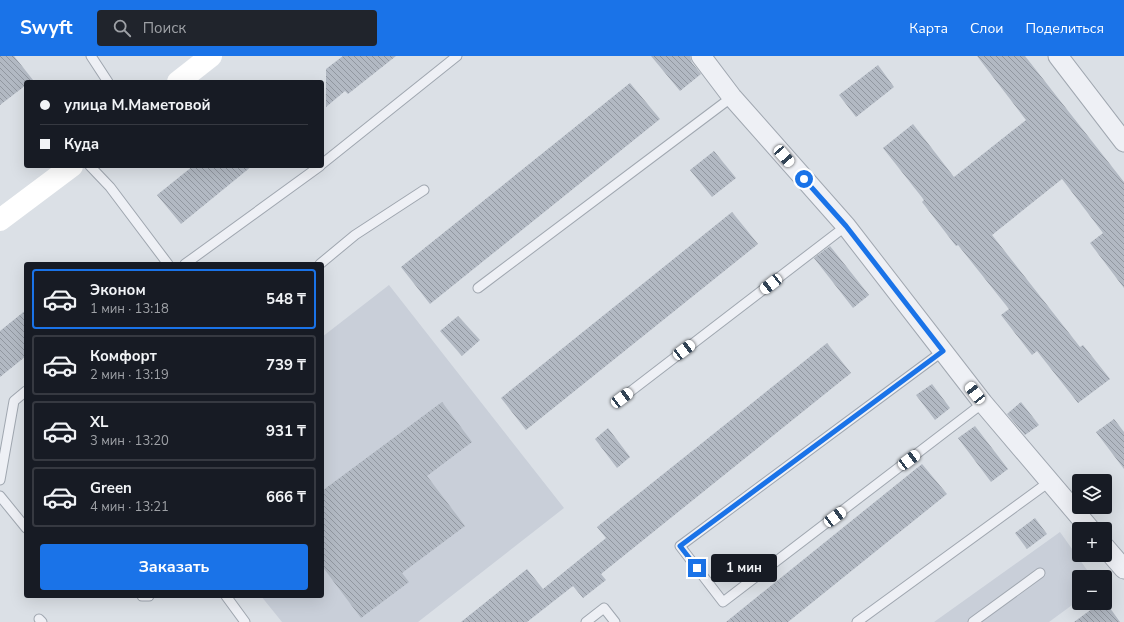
<!DOCTYPE html>
<html lang="ru">
<head>
<meta charset="utf-8">
<style>
	body { margin:0; font-family:"Nunito Sans",sans-serif; background:#20242c; color:#f1f3f6; height:100vh; display:flex; flex-direction:column; font-size:15px; white-space:nowrap }
	* { box-sizing:border-box; margin:0 }
	p { font-size:13px; color:#9ea1a6 }
	.icon { flex:none; width:22px; height:22px; fill:none; stroke:currentColor; stroke-width:2; stroke-linecap:round; stroke-linejoin:round }
	.map { position:relative; flex:1; overflow:hidden }
	.details { position:absolute; left:24px; top:206px; width:300px; height:336px; display:flex; flex-direction:column; background:#171b24; border-radius:4px; box-shadow:0 4px 16px #0002 }
	.details>* { flex:none }
	.guide { position:absolute; left:24px; top:24px; width:300px; height:88px; border-radius:4px; box-shadow:0 4px 16px #0002; display:grid; align-content:center; height:88px; padding:0 16px; background:#171b24 }
	.fabs { position:absolute; left:1072px; top:418px; display:grid; gap:8px }
	.fabs a { display:grid; place-items:center; width:40px; height:40px; border-radius:4px; background:#171b24; box-shadow:0 4px 16px #0002; font-size:20px }
	.end { position:absolute; width:18px; height:18px; margin:-9px; border:5px solid #1a73e8; background:#fff; box-shadow:0 0 0 2px #fff }
	.from { border-radius:50% }
	.bubble { position:absolute; height:28px; border-radius:4px; background:#171b24; box-shadow:0 4px 16px #0002; font-size:13px; font-weight:700; line-height:28px; text-align:center }
	.car { position:absolute; width:12px; height:24px; margin:-12px -6px; border-radius:5px; box-shadow:0 0 3px 1px #0007; background:linear-gradient(#fff 24%,#345 0 40%,#fff 0 76%,#345 0 86%,#fff 0) }
	.guide b { display:flex; align-items:center; gap:14px; height:38px; font-size:15px }
	.guide b+b { border-top:1px solid #363941 }
	.guide i { width:10px; height:10px; background:#f1f3f6 }
	ul { padding:7px 0 0; list-style:none }
	li { display:flex; align-items:center; gap:12px; height:60px; margin:0 8px 6px; padding:0 8px; border:2px solid #363941; border-radius:4px }
	li div { flex:1 }
	li b { display:block; font-size:15px }
	li em { font-style:normal; font-weight:700 }
	li.current { border-color:#1a73e8 }
	li>.icon { width:36px; height:36px; stroke-width:1.5 }
	.cta { display:flex; gap:8px; margin-top:auto; padding:8px 16px }
	.cta a { flex:1; height:46px; border-radius:4px; background:#1a73e8; color:#fff; font-size:16px; font-weight:700; line-height:46px; text-align:center }
	header { display:flex; align-items:center; gap:24px; box-sizing:border-box; height:56px; padding:0 20px; background:#1a73e8; color:#fff }
	header strong { font-size:19px }
	nav { display:flex; gap:22px; margin-inline-start:auto; font-size:14px }
	.search { width:280px; height:36px; background:#20242c; display:flex; align-items:center; gap:10px; box-sizing:border-box; padding:0 14px; border-radius:4px; color:#9ea1a6; font-size:15px }
	.map>svg:first-child { display:block }
	.built { fill:#c9cfd9 }
	.building { fill:url(#building-back-hatch) }
	.lines { fill:none; stroke-linecap:round; stroke-linejoin:round }
	.lane-casing { stroke:#a0a7b0; stroke-width:11 }
	.street-casing { stroke:#a0a7b0; stroke-width:21 }
	.lane { stroke:#eef0f5; stroke-width:9 }
	.street { stroke:#eef0f5; stroke-width:19 }
	.secondary { stroke:#fff; stroke-width:22 }
	.route { stroke:#1a73e8; stroke-width:5 }
</style>
</head>
<body>
<header>
<strong>Swyft</strong>
<div class="search"><svg class="icon" aria-label="search" viewBox="0 0 24 24"><circle cx="10" cy="10" r="6"/><path d="M15 15l6 6"/></svg>Поиск</div>
<nav><a>Карта</a><a>Слои</a><a>Поделиться</a></nav>
</header>
<div class="map">
<svg width="1124" height="566" viewBox="0 0 1124 566">
	<defs>
		<pattern id="building-back-hatch" width="6" height="6" patternUnits="userSpaceOnUse"><rect width="6" height="6" fill="#b2b9c3"/><path d="M-1 5l2 2M0 0l6 6M5-1l2 2" fill="none" stroke="#9197a0"/></pattern>
	</defs>
	<rect width="100%" height="100%" fill="#dbe0e6"/>
	<g class="built">
		<path d="M389 229 564 452 418 566H282L261 540H322V281Z"/>
		<path d="M1060 476 1092 521H1079V544L1049 566H934Z"/>
	</g>
	<g class="building">
		<path d="M0 0H14L33 24 30 26H26V29L0 49Z"/>
		<path d="M343 0H396L348 38 345 35 326 51V13Z"/>
		<path d="M651 0H690L692 7 701 18 680 35Z"/>
		<path d="M977 0H1025L1124 126V232L1090 187 1103 177 1062 123 992 179 1080 291 1083 289 1110 323 1078 347 1037 295 1032 299 1001 259 1009 253 958 189 956 190 922 146 924 144 883 92 913 68 954 121 1026 64Z"/>
		<path d="M878 9 894 31 856 61 839 39Z"/>
		<path d="M630 27 660 63 430 248 401 211Z"/>
		<path d="M714 95 736 122 712 141 690 114Z"/>
		<path d="M193 110H252L181 168 157 139Z"/>
		<path d="M732 156 758 188 526 374 501 342Z"/>
		<path d="M830 190 869 239 853 252 814 202Z"/>
		<path d="M26 254V300L0 321V275Z"/>
		<path d="M458 260 480 284 462 300 440 275Z"/>
		<path d="M827 287 851 317 601 518 606 524 583 542 573 530 527 566H461L527 513 543 533 606 482 597 471Z"/>
		<path d="M932 328 950 352 935 364 916 339Z"/>
		<path d="M442 346 472 386 427 420 465 470 402 517 409 526 361 562 322 510V435Z"/>
		<path d="M1021 346 1039 369 1025 379 1007 358Z"/>
		<path d="M1114 363 1124 376V413L1096 376Z"/>
		<path d="M975 370 1008 413 991 426 958 382Z"/>
		<path d="M608 372 630 401 617 412 595 383Z"/>
		<path d="M922 408 947 438 788 566H726Z"/>
		<path d="M1035 462 1047 478 1027 493 1015 477Z"/>
		<path d="M1105 545 1120 566H1074L1100 547H1105Z"/>
	</g>
	<g class="lines">
		<defs>
			<g id="lane">
				<path d="M91 0 108 26"/>
				<path d="M322 108 457 0"/>
				<path d="M90 110 110 131 168 208"/>
				<path d="M185 208 320 110"/>
				<path d="M320 208 355 179 424 134"/>
				<path d="M478 232 732 41"/>
				<path d="M943 295 680 490 723 546 983 347"/>
				<path d="M622 342 846 170"/>
				<path d="M0 424 14 345 26 335"/>
				<path d="M0 440 26 472"/>
				<path d="M142 540H149"/>
				<path d="M226 540 245 566"/>
				<path d="M39 563 42 566"/>
				<path d="M586 566 604 552 615 566"/>
				<path d="M857 566 1049 426"/>
				<path d="M973 566 1040 517"/>
			</g>
			<g id="street">
				<path d="M701 0 732 41 846 170 983 347 1090 473"/>
				<path d="M1058 0 1124 86"/>
				<path d="M1105 491 1124 513"/>
			</g>
		</defs>
		<use href="#lane" class="lane-casing"/>
		<use href="#street" class="street-casing"/>
		<use href="#lane" class="lane"/>
		<use href="#street" class="street"/>
		<g class="secondary">
			<path d="M178 26 211 0"/>
			<path d="M0 164 72 110"/>
		</g>
	</g>
	<g class="lines">
		<path class="route" d="M697 512 680 490 943 295 846 170 804 123"/>
	</g>
</svg>
<div class="fabs">
<a><svg class="icon" aria-label="layers" viewBox="0 0 24 24"><path d="M12 4l9 5-9 5-9-5zM3 14l9 5 9-5"/></svg></a>
<a>+</a>
<a>−</a>
</div>
<i class="end from" style="left:804px;top:123px"></i>
<i class="end" style="left:697px;top:512px"></i>
<div class="bubble" style="left:711px;top:498px;width:66px">1 мин</div>
<i class="car" style="left:784px;top:100px;rotate:139deg"></i>
<i class="car" style="left:771px;top:228px;rotate:232deg"></i>
<i class="car" style="left:684px;top:294px;rotate:53deg"></i>
<i class="car" style="left:975px;top:337px;rotate:322deg"></i>
<i class="car" style="left:622px;top:342px;rotate:53deg"></i>
<i class="car" style="left:909px;top:404px;rotate:53deg"></i>
<i class="car" style="left:835px;top:461px;rotate:53deg"></i>
<div class="guide">
<b><i class="from"></i>улица М.Маметовой</b>
<b><i></i>Куда</b>
</div>
<section class="details">
<ul>
<li class="current"><svg class="icon" aria-label="car" viewBox="0 0 24 24"><path d="M5 17H2v-5l4-1 3-4h7l3 4 3 1v5h-3M9 17h6M6 11h13"/><circle cx="7" cy="17" r="2"/><circle cx="17" cy="17" r="2"/></svg><div><b>Эконом</b><p>1 мин · 13:18</p></div><em>548 ₸</em></li>
<li><svg class="icon" aria-label="car" viewBox="0 0 24 24"><path d="M5 17H2v-5l4-1 3-4h7l3 4 3 1v5h-3M9 17h6M6 11h13"/><circle cx="7" cy="17" r="2"/><circle cx="17" cy="17" r="2"/></svg><div><b>Комфорт</b><p>2 мин · 13:19</p></div><em>739 ₸</em></li>
<li><svg class="icon" aria-label="car" viewBox="0 0 24 24"><path d="M5 17H2v-5l4-1 3-4h7l3 4 3 1v5h-3M9 17h6M6 11h13"/><circle cx="7" cy="17" r="2"/><circle cx="17" cy="17" r="2"/></svg><div><b>XL</b><p>3 мин · 13:20</p></div><em>931 ₸</em></li>
<li><svg class="icon" aria-label="car" viewBox="0 0 24 24"><path d="M5 17H2v-5l4-1 3-4h7l3 4 3 1v5h-3M9 17h6M6 11h13"/><circle cx="7" cy="17" r="2"/><circle cx="17" cy="17" r="2"/></svg><div><b>Green</b><p>4 мин · 13:21</p></div><em>666 ₸</em></li>
</ul>
<div class="cta"><a>Заказать</a></div>
</section>
</div>
</body>
</html>
